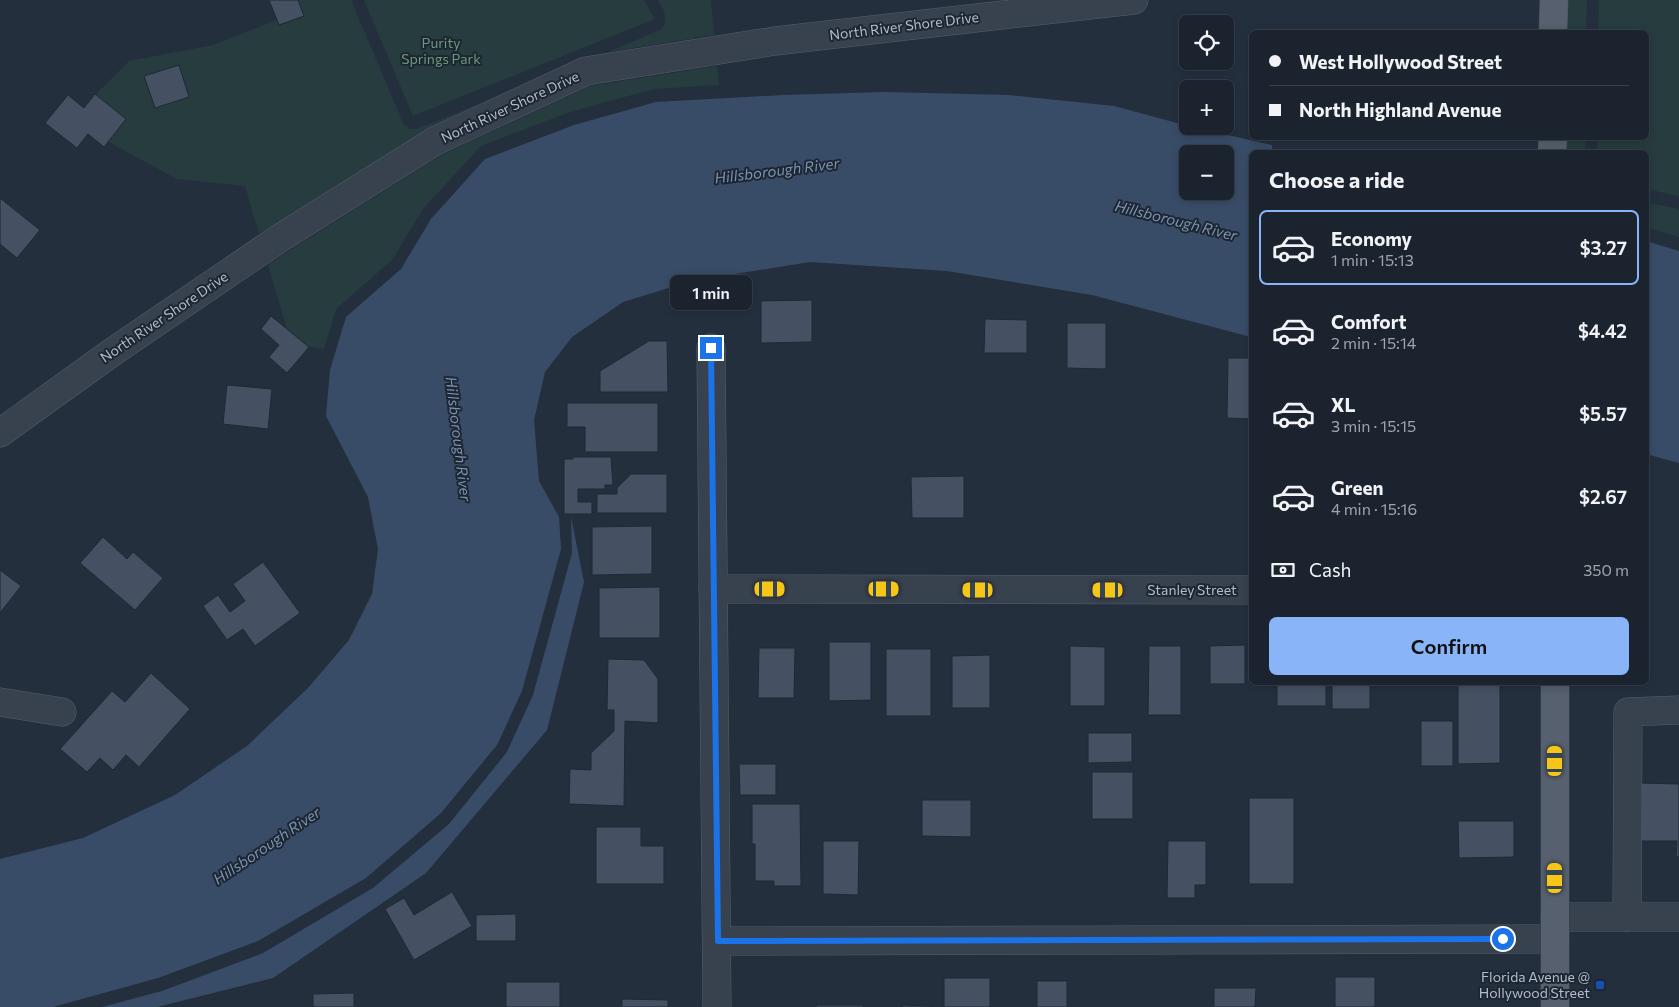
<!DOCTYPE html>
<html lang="en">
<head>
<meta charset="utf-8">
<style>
	body { margin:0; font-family:Commissioner,sans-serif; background:#242b36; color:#f1f3f6; height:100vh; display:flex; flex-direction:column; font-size:19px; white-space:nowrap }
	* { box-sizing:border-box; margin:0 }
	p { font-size:16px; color:#a0a4aa }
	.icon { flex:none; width:28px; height:28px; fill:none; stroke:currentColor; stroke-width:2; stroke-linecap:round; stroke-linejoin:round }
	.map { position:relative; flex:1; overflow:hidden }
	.panel { position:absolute; left:1249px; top:150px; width:400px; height:535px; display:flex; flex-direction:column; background:#1b232e; border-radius:8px; box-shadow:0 2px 8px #0003,0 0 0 1px #39404a }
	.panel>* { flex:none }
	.guide { position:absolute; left:1249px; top:30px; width:400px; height:110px; border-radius:8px; box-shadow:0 2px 8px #0003,0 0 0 1px #39404a; display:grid; align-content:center; height:110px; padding:0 20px; background:#1b232e }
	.tools { position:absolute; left:1179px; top:15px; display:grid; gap:10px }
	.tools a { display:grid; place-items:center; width:55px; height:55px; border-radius:8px; background:#1b232e; box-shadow:0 2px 8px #0003,0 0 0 1px #39404a; font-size:25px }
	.end { position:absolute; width:22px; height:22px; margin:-11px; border:6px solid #1a73e8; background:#fff; box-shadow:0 0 0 2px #fff }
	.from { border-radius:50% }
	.bubble { position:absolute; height:35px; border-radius:8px; background:#1b232e; box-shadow:0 2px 8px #0003,0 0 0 1px #39404a; font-size:16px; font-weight:600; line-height:35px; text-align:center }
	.car { position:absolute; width:15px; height:30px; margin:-15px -8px; border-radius:6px; box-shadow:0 0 4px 1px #0007; background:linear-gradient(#f5c518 24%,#345 0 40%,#f5c518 0 76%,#345 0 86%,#f5c518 0) }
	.guide b { display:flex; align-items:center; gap:18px; height:48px; font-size:19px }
	.guide b+b { border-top:1px solid #39404a }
	.guide i { width:12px; height:12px; background:#f1f3f6 }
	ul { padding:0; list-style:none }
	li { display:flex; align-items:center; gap:15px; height:75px; margin:0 10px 8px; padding:0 10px; border:2px solid transparent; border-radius:8px }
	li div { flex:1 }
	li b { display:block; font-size:19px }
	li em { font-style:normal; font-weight:600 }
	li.current { border-color:#8ab4f8 }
	li>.icon { width:45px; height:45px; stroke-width:1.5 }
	h2 { padding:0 20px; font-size:22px; line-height:60px }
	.pay { display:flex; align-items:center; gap:12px; height:55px; padding:0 20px; font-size:19px }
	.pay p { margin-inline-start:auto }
	.cta { display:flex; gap:10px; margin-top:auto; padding:10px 20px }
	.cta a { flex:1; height:58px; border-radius:8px; background:#8ab4f8; color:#111; font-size:20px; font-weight:600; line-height:58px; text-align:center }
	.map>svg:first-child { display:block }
	.green { fill:#263c3f }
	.water { fill:#394c67; fill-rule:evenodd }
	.building { fill:#455162; stroke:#1f2835 }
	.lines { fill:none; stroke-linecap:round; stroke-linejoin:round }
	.minor-casing { stroke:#565f6c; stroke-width:29 }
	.major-casing { stroke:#414a57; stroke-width:29 }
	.minor { stroke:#38414e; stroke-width:28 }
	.major { stroke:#56606e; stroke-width:28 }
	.route { stroke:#1a73e8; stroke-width:6 }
	.transit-dot { fill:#1a4fb4; stroke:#1d2633; stroke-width:2 }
	.labels { text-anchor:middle; stroke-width:4; stroke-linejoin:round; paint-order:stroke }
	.street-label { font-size:14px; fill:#b4bcc9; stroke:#1d2633 }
	.park-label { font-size:14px; fill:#6b9a76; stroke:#1d2633 }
	.poi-label { font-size:14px; fill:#b4bcc9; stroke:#1d2633; text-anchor:end }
	.water-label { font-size:15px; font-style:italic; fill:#7c92b1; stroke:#1d2633 }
</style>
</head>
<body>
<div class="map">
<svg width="1679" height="1007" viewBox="0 0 1679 1007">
	<rect width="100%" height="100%" fill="#242f3e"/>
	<g class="green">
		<path d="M297 0H351L404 125 410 129H417L486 101 430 127 259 234 245 186 177 179 103 139 97 93 129 61 213 45 292 14Z"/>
		<path d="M364 0H644L655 19 413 116Z"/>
		<path d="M658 0H711L714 35 608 52 662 29C669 18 664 11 658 0Z"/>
		<path d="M1568 0H1587L1586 32H1567Z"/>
		<path d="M1599 0H1679V196L1646 189V152H1597V138H1646V32H1598Z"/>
		<path d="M717 66 719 85 654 89 570 112 481 146 423 209 392 260 336 309 324 349 291 343 268 265 287 252 441 155 590 86Z"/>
		<rect x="1567" y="138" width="18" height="14"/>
		<path d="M1646 202 1679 209V237L1646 227Z"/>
	</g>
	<g class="water">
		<path d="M884 92 1009 95 1114 106 1188 126 1272 145V152H1251V337L1092 295 947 271 810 262 691 281 623 302 572 337 545 372 534 420 539 481 559 517 561 549 522 691 497 745 441 813 366 878 258 941 158 978 53 1007H0V859L83 838 175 795 247 746 308 688 349 640 372 594 378 549 368 497 326 416 330 370 346 317 401 269 431 219 485 159 574 125 656 102 784 95ZM1188 154H1225V191H1188Z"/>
		<path d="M1646 241 1679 251V463L1646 454Z"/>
		<path d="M571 517 584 582 547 730 426 873 273 978 157 1007H102L162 991 263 953 373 888 449 824 507 752 533 695 572 553Z"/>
	</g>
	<g class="building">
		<path d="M269 0H298L304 16 279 25Z"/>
		<path d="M179 65 189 97 155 108 144 76Z"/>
		<path d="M95 94 126 119 104 147 88 134 77 148 45 123 68 95 84 108Z"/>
		<path d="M0 198 40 230 17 258 0 244Z"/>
		<path d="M812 300V342L761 343V301Z"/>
		<path d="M271 316 309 347 287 373 269 357 279 345 261 329Z"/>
		<path d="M985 319 1027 320V353H984Z"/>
		<path d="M1067 323H1106V369L1067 368Z"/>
		<path d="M649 341H667L668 392H600V371Z"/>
		<path d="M1228 358H1251V419L1227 418Z"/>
		<path d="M227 385 272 389 268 429 223 424Z"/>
		<path d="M567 403H658V452H585V427H567Z"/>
		<path d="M573 457H611L613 485H605V489H578V502H592V514H564V459H573Z"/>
		<path d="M631 474H667V513H597V494H617V488Z"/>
		<path d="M964 476V518H912L911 477Z"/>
		<path d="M652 526V574L592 575V527Z"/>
		<path d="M103 537 127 559 133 552 163 578 135 610 80 563Z"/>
		<path d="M263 562 300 613 255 646 243 629 227 640 203 606 218 595 230 612 245 601 233 584Z"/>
		<path d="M0 570 21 586 0 613Z"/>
		<path d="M660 587V638H599V588Z"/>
		<path d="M829 642H871V700L829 701Z"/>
		<path d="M1245 645V684H1210V646Z"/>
		<path d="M1070 646 1105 647V706H1070Z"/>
		<path d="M1149 646H1181V715H1148Z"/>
		<path d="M759 648H795L794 698H758Z"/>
		<rect x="886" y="649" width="45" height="67"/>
		<path d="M990 655V708H952V656Z"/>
		<path d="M608 659 644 660 658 679V723L625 721 624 806 569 804 570 769 591 770V753L614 731V710H607Z"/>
		<path d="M151 673 190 709 139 767 126 755 113 770 100 758 87 772 60 749 112 691 125 702Z"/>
		<rect x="1277" y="682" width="49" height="24"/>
		<rect x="1332" y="682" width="38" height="27"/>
		<path d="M1458 682H1500V763L1458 764Z"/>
		<rect x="1421" y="721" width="32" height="45"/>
		<path d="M1088 733H1132V762L1088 763Z"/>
		<path d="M739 764H776V795H740Z"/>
		<rect x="1092" y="772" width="41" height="47"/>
		<path d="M1639 783 1679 784V857H1676L1677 841H1639Z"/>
		<rect x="1249" y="798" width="45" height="86"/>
		<path d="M922 800H971V837L922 836Z"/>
		<path d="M752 804H800L801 886H774V881H755V844H752Z"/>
		<path d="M1458 821H1514V857L1459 858Z"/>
		<path d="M596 827H641V846H664V884H596Z"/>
		<path d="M823 841H859L858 895 823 894Z"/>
		<path d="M1168 841H1206V885H1195V898H1167Z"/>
		<path d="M452 892 472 926 414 960 385 909 404 898 414 915Z"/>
		<path d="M516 914V941H476V915Z"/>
		<rect x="1335" y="977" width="40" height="30"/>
		<rect x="944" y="978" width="46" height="29"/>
		<rect x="1037" y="981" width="30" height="26"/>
		<rect x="506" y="982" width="54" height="25"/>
		<path d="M1214 988H1256L1255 1007H1214Z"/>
		<path d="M354 993V1007H313V994Z"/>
		<path d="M622 999 668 1000V1007H622Z"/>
		<rect x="816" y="1005" width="47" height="2"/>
		<path d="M902 1005 931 1006V1007H902Z"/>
	</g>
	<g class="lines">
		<defs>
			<g id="minor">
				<path d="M711 348 717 1007"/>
				<path d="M0 433 111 353 280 238 435 141 586 71 775 41 1134 0"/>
				<path d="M713 589 1251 590"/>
				<path d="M0 702 62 712"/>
				<path d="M1555 917H1679"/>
				<path d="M1627 917 1628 712 1679 710"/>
				<path d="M718 941 1555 939"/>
			</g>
			<g id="major">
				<path d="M1553 32 1554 0"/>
				<path d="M1552 152 1553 138"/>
				<path d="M1555 1007V682"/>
			</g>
		</defs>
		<use href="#minor" class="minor-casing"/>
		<use href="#major" class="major-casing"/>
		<use href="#minor" class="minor"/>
		<use href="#major" class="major"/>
	</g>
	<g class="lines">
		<path class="route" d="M711 348 718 941 1503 939"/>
	</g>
	<rect class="transit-dot" x="1595" y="980" width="10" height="10" rx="2.5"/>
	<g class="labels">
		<g class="street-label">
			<text transform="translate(904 26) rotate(-7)" y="5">North River Shore Drive</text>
			<text transform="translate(510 107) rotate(-25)" y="5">North River Shore Drive</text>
			<text transform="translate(164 317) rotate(-34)" y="5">North River Shore Drive</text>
			<text x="1192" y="595">Stanley Street</text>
		</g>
		<g class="park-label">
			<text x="441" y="48">Purity<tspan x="441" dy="16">Springs Park</tspan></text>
		</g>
		<g class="poi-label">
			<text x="1590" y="982">Florida Avenue @<tspan x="1590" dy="16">Hollywood Street</tspan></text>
		</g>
		<g class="water-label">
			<text transform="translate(777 171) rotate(-7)" y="5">Hillsborough River</text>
			<text transform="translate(1176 221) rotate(14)" y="5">Hillsborough River</text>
			<text transform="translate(458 439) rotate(83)" y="5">Hillsborough River</text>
			<text transform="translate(267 846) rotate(-34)" y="5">Hillsborough River</text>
		</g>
	</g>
</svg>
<div class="tools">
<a><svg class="icon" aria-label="locate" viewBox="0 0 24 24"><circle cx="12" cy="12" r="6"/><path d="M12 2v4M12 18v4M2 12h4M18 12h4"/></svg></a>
<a>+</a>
<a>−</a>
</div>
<i class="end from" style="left:1503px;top:939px"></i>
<i class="end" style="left:711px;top:348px"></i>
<div class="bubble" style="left:670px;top:275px;width:82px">1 min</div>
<i class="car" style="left:770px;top:589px;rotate:90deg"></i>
<i class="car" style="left:884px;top:589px;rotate:90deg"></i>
<i class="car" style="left:978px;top:590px;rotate:270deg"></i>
<i class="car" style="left:1108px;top:590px;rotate:270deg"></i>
<i class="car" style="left:1555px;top:761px;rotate:0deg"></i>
<i class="car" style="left:1555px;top:878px;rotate:0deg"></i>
<div class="guide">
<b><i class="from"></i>West Hollywood Street</b>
<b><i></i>North Highland Avenue</b>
</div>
<section class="panel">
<h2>Choose a ride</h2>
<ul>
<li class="current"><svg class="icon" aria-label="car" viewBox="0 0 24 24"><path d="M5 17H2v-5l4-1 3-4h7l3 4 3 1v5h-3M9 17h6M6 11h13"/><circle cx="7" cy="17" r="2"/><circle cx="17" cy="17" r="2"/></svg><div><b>Economy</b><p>1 min · 15:13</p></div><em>$3.27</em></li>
<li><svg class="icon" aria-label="car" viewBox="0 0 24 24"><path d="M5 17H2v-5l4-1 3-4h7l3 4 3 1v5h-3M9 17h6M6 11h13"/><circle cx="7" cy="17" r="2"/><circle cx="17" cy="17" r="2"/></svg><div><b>Comfort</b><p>2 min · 15:14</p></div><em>$4.42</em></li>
<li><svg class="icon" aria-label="car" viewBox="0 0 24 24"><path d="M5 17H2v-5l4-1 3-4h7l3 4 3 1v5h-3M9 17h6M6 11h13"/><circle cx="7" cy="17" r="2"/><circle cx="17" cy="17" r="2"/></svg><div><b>XL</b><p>3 min · 15:15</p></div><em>$5.57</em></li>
<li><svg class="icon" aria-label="car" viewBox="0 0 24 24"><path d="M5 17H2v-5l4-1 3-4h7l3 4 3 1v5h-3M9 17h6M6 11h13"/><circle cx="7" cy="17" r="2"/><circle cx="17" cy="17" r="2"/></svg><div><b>Green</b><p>4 min · 15:16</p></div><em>$2.67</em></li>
</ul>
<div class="pay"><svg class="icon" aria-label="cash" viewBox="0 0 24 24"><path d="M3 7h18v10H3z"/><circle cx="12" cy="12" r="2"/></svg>Cash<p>350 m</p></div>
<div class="cta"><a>Confirm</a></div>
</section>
</div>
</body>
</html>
